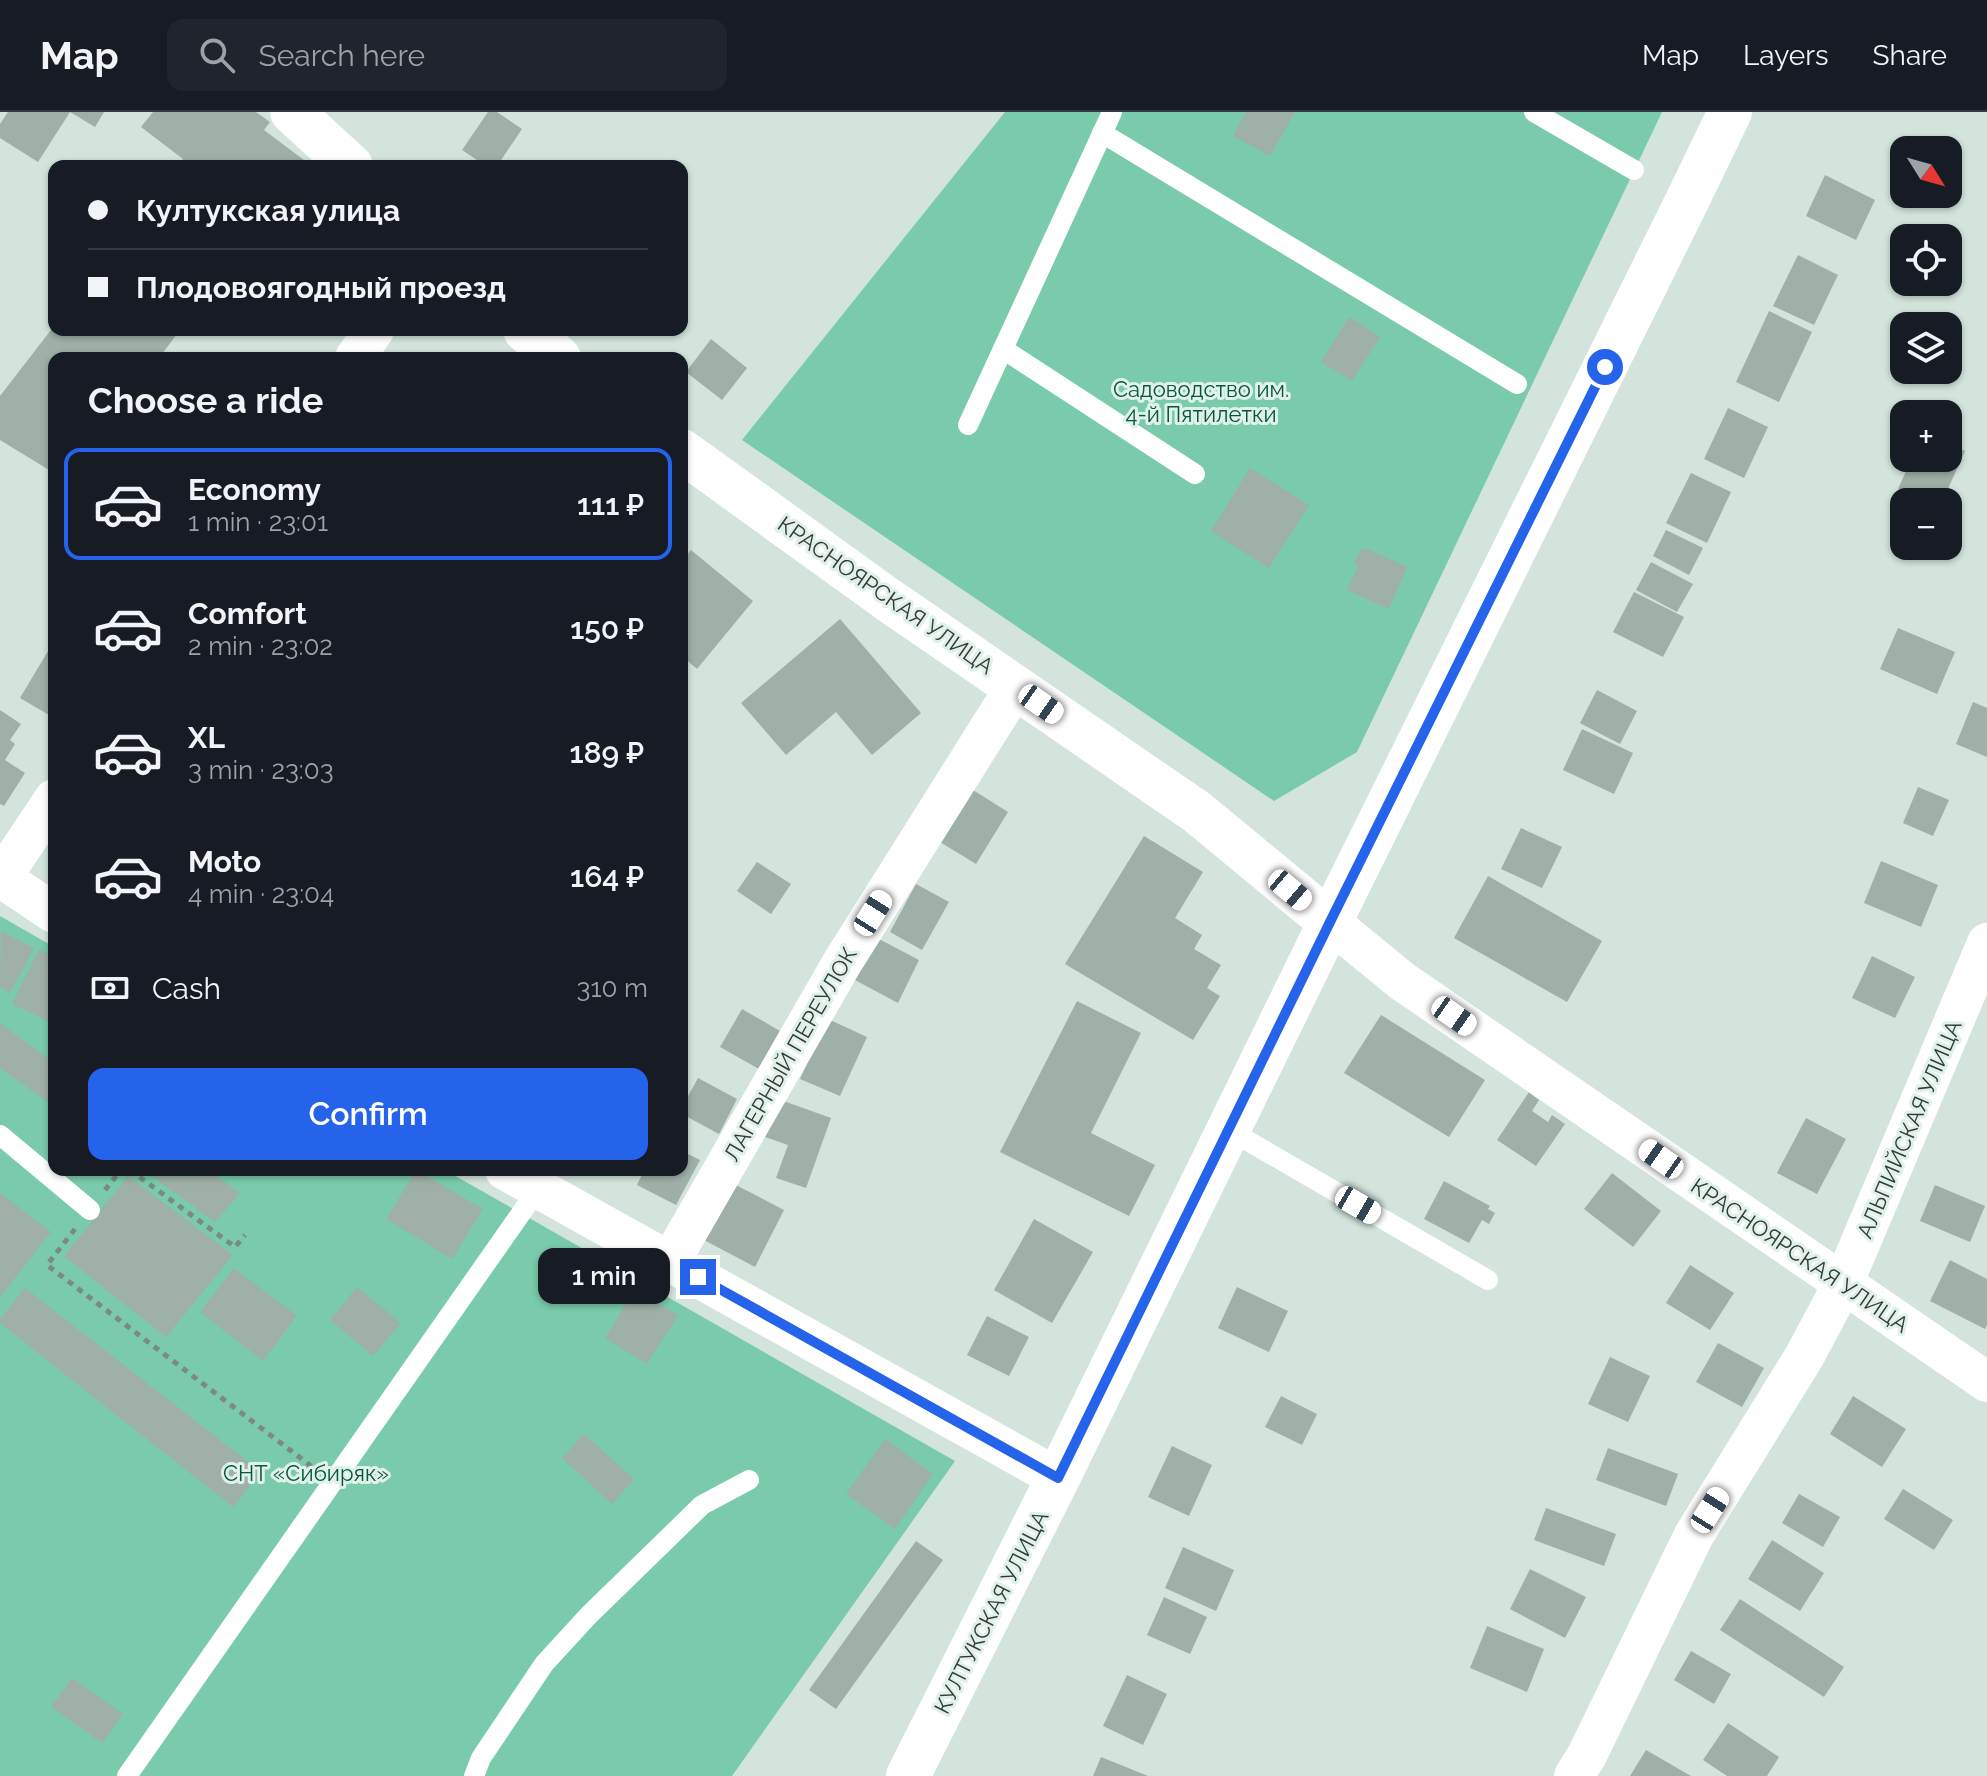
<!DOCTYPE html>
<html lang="en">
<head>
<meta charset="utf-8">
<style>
	body { margin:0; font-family:Raleway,sans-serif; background:#20242c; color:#f1f3f6; height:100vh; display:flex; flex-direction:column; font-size:30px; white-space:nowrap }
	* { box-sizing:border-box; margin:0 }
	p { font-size:26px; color:#9ea1a6 }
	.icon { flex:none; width:44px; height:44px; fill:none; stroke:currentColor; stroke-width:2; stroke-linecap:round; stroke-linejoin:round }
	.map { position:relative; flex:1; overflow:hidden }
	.drawer { position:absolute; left:48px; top:240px; width:640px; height:824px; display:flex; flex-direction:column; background:#171b24; border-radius:16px; box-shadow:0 2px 6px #0004 }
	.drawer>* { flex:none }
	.guide { position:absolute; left:48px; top:48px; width:640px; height:176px; border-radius:16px; box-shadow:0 2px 6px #0004; display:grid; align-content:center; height:176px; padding:0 40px; background:#171b24 }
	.needle { width:52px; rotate:127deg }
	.controls { position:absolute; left:1890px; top:24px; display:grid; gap:16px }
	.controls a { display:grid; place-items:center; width:72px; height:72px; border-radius:16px; background:#171b24; box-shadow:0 2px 6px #0004; font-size:40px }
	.end { position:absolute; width:36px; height:36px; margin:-18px; border:10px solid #2563eb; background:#fff; box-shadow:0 0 0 4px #fff }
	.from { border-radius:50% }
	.bubble { position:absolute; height:56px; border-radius:16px; background:#171b24; box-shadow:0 2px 6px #0004; font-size:26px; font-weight:600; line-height:56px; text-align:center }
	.car { position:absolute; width:24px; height:48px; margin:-24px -12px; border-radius:10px; box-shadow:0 0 6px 2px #0007; background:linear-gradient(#fff 24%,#345 0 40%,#fff 0 76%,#345 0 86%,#fff 0) }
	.guide b { display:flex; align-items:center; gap:28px; height:76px; font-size:30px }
	.guide b+b { border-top:2px solid #363941 }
	.guide i { width:20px; height:20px; background:#f1f3f6 }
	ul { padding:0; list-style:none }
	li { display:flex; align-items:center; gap:24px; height:112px; margin:0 16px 12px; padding:0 24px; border:4px solid transparent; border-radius:16px }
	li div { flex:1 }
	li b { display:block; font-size:30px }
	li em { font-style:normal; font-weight:600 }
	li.current { border-color:#2563eb }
	li>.icon { width:72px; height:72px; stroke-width:1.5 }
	h2 { padding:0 40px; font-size:36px; line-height:96px }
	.pay { display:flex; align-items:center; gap:20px; height:88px; padding:0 40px; font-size:30px }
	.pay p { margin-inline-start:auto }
	.primary-button { display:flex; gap:16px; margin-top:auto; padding:16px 40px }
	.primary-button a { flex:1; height:92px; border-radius:16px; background:#2563eb; color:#fff; font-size:32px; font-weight:600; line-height:92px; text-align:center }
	header { display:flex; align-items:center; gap:48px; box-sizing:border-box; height:112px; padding:0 40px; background:#171b24; border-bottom:2px solid #363941 }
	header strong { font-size:38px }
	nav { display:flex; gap:44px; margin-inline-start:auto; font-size:28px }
	.search { width:560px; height:72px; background:#20242c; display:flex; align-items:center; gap:20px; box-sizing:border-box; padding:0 28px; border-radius:16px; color:#9ea1a6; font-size:30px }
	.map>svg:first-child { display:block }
	.green { fill:#79cbac }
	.building { fill:#9fb0a8 }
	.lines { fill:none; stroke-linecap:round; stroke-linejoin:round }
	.path { stroke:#7d8a84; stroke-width:5; stroke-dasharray:6 6; stroke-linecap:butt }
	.lane { stroke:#fff; stroke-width:20 }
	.street { stroke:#fff; stroke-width:40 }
	.secondary { stroke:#fff; stroke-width:44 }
	.route { stroke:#2563eb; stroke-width:10 }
	.labels { text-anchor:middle; stroke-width:6; stroke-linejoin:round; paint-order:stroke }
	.park-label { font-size:22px; fill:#085640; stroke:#dff1e9 }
	.street-label { font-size:22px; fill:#333a37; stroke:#dff1e9 }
</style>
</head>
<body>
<header>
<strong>Map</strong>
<div class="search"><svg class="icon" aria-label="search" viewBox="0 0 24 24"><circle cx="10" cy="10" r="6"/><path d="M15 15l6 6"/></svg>Search here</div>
<nav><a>Map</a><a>Layers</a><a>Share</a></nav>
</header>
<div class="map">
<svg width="1987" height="1664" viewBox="0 0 1987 1664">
	<rect width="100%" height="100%" fill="#d2e4dc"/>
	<g class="green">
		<path d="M1005 0H1662L1357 640 1274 689 742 328Z"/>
		<path d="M0 804 54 835V1058H445L955 1349 732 1664H0Z"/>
	</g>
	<g class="building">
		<path d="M8 0H70L38 50 0 26V12Z"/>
		<path d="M70 0H104L95 15Z"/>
		<path d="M153 0H256L270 10 264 18 308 51 305 54H178L183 47 141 15Z"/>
		<path d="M488 0H497L522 17 497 54H486L462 38Z"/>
		<path d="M1246 0H1295L1270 44 1233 24Z"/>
		<path d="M1825 63 1875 88 1856 128 1806 104Z"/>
		<path d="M1798 143 1838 163 1814 213 1773 194Z"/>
		<path d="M1769 199 1812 220 1779 290 1736 270Z"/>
		<path d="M1349 205 1380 225 1352 269 1321 250Z"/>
		<path d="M54 214V218H180L159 246H54V361L0 328V284Z"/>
		<path d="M711 227 747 256 722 288 686 260Z"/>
		<path d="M1728 296 1768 315 1744 366 1704 347Z"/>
		<path d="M1948 331 1965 339 1942 390H1927L1898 377 1912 346H1948Z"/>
		<path d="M1250 356 1309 393 1269 456 1211 419Z"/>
		<path d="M1691 361 1731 380 1707 431 1666 411Z"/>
		<path d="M1666 418 1703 436 1689 463 1653 444Z"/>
		<path d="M1366 436 1407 455 1389 497 1347 478 1358 454 1354 452 1361 437 1365 439Z"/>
		<path d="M691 438 753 489 697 557 682 544V449Z"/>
		<path d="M1651 450 1693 472 1677 500 1636 478Z"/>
		<path d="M1634 480 1684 505 1663 545 1613 520Z"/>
		<path d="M840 507 921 601 872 643 836 600 786 643 741 591Z"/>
		<path d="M1898 516 1955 540 1937 582 1880 557Z"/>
		<path d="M54 529V606L20 586Z"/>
		<path d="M1597 578 1637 599 1620 632 1580 611Z"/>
		<path d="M1973 590 1987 596V645L1956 632Z"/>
		<path d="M0 598 21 612 10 628 15 632 5 648 25 661 4 694 0 692Z"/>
		<path d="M1582 617 1633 641 1614 682 1563 658Z"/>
		<path d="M1918 675 1949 688 1933 724 1903 711Z"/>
		<path d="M973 678 1008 700 976 752 940 730Z"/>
		<path d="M1521 716 1562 735 1542 776 1501 757Z"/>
		<path d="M1144 724 1203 760 1175 806 1202 823 1194 837 1221 853 1207 876 1220 884 1193 928 1065 852Z"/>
		<path d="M1881 749 1938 773 1921 815 1864 791Z"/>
		<path d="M757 750 791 772 771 802 737 779Z"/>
		<path d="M1488 764 1602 829 1567 890 1454 826Z"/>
		<path d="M916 772 949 790 922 838 890 820Z"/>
		<path d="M1 819 34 836 10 881 0 875Z"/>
		<path d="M877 826 919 848 898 891 855 868Z"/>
		<path d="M39 837 54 845V912L12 892Z"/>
		<path d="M1872 844 1915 865 1895 906 1852 886Z"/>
		<path d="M1077 889 1141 921 1091 1021 1155 1053 1129 1104 1000 1040Z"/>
		<path d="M742 897 780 919 759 957 720 935Z"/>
		<path d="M1381 903 1485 968 1449 1025 1344 961Z"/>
		<path d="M828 907 867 925 840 984 800 967Z"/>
		<path d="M0 911 54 951V990L52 993 0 956Z"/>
		<path d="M698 966 737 987 719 1022 682 1002V995Z"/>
		<path d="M1529 980 1539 988 1532 999 1548 1010 1552 1003 1565 1012 1536 1054 1497 1028Z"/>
		<path d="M778 987 831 1006 806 1076 776 1066 788 1033 765 1025Z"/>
		<path d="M1806 1006 1846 1027 1817 1082 1777 1061Z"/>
		<path d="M682 1039 700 1048 676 1093 637 1073 644 1058H682Z"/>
		<path d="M144 1058H208L240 1081 215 1110Z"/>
		<path d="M416 1058 483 1097 452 1147 386 1107Z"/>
		<path d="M1612 1061 1661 1099 1633 1135 1584 1097Z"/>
		<path d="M128 1064 233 1143 166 1225 64 1144Z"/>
		<path d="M1444 1069 1490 1094 1488 1097 1495 1101 1489 1112 1482 1108 1469 1131 1424 1107Z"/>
		<path d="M734 1072 784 1098 755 1155 704 1128Z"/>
		<path d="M1935 1073 1985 1094 1970 1130 1920 1109Z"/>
		<path d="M0 1081 51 1120 0 1185Z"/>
		<path d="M1034 1107 1093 1140 1052 1211 994 1178Z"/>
		<path d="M1950 1148 1987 1167V1213L1985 1217 1930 1189Z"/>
		<path d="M1690 1153 1734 1181 1710 1218 1666 1191Z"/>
		<path d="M234 1156 297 1204 263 1249 200 1200Z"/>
		<path d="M357 1175 401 1211 373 1244 330 1208Z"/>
		<path d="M1237 1175 1288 1199 1269 1240 1218 1216Z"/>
		<path d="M25 1176 261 1360 233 1395 0 1211V1207Z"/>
		<path d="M635 1177 678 1203 647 1252 605 1226Z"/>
		<path d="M987 1204 1029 1225 1009 1264 967 1243Z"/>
		<path d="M1718 1231 1764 1256 1742 1295 1696 1270Z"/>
		<path d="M1610 1245 1650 1264 1628 1310 1588 1292Z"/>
		<path d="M1281 1284 1317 1302 1302 1333 1265 1315Z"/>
		<path d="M1853 1284 1906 1317 1882 1355 1830 1322Z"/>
		<path d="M584 1322 634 1367 612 1392 562 1346Z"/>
		<path d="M885 1327 933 1362 895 1417 846 1382Z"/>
		<path d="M1172 1334 1212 1353 1189 1404 1148 1385Z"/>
		<path d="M1608 1336 1678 1362 1666 1394 1596 1368Z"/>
		<path d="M1903 1377 1953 1408 1934 1438 1884 1407Z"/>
		<path d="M1799 1382 1840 1405 1823 1435 1782 1411Z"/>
		<path d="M1546 1396 1616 1422 1604 1454 1534 1428Z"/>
		<path d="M1772 1428 1824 1461 1800 1499 1748 1467Z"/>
		<path d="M916 1429 943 1448 836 1597 809 1578Z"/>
		<path d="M1183 1435 1234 1458 1216 1499 1165 1476Z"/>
		<path d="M1530 1457 1586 1485 1565 1526 1510 1497Z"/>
		<path d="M1164 1485 1207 1505 1190 1542 1147 1523Z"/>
		<path d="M1740 1487 1844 1555 1824 1585 1720 1518Z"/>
		<path d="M1487 1514 1544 1537 1527 1580 1470 1556Z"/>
		<path d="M1691 1539 1731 1562 1714 1592 1674 1568Z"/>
		<path d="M1127 1563 1167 1582 1143 1633 1103 1614Z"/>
		<path d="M72 1566 123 1602 102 1631 51 1595Z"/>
		<path d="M1728 1611 1779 1645 1767 1664H1727L1703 1648Z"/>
		<path d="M1646 1638 1691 1664H1630Z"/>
		<path d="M1101 1645 1148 1664H1093Z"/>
	</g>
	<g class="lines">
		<g class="path">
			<path d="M130 1058 235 1135 245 1123"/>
			<path d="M105 1078 121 1058"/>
			<path d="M75 1117 47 1153 311 1354"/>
		</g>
		<g class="lane">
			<path d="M1534 0 1634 58"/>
			<path d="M1102 21 1517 272"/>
			<path d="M1003 237 1195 362"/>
			<path d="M968 313 1112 0"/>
			<path d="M1229 1018 1488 1168"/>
			<path d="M0 1023 90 1098"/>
			<path d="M127 1664 538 1077"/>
			<path d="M474 1664 481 1646 544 1552 588 1504 702 1393 749 1368"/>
		</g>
		<g class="street">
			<path d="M355 246 374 218"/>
			<path d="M0 765 54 801"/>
			<path d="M0 768 54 687"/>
			<path d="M1330 810 1402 869 1987 1270"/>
			<path d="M505 1058 1058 1366"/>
			<path d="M670 1150 842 851 1016 574"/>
			<path d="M1574 1664 1587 1643 1694 1423 1804 1245 1843 1172 1987 831"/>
		</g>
		<g class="secondary">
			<path d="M292 0 351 54"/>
			<path d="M525 218 559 246"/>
			<path d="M682 339 887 487 1197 700 1330 810"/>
			<path d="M908 1664 1058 1366 1330 810 1688 87 1730 0"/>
		</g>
	</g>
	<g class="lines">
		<path class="route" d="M698 1165 1058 1366 1330 810 1605 255"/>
	</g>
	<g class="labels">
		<g class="park-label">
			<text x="1201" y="285">Садоводство им.<tspan x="1201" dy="25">4-й Пятилетки</tspan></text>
			<text x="306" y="1369">СНТ «Сибиряк»</text>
		</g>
		<g class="street-label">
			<text transform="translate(886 483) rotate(35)" y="8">КРАСНОЯРСКАЯ УЛИЦА</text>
			<text transform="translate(790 942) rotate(-60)" y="8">ЛАГЕРНЫЙ ПЕРЕУЛОК</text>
			<text transform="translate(1909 1017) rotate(-67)" y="8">АЛЬПИЙСКАЯ УЛИЦА</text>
			<text transform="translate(1800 1143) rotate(34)" y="8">КРАСНОЯРСКАЯ УЛИЦА</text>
			<text transform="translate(991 1500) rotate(-63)" y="8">КУЛТУКСКАЯ УЛИЦА</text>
		</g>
	</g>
</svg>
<div class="controls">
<a><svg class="needle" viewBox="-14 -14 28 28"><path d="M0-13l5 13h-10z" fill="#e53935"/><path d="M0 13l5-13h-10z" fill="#9ea1a6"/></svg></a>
<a><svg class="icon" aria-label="locate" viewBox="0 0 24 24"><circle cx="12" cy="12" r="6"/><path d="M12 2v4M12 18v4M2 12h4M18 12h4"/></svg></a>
<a><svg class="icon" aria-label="layers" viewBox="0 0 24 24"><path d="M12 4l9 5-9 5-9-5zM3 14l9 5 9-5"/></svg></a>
<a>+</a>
<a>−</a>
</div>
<i class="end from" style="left:1605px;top:255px"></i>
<i class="end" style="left:698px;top:1165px"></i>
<div class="bubble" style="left:538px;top:1136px;width:132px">1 min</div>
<i class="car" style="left:1041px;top:592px;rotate:125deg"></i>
<i class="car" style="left:1290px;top:778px;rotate:130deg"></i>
<i class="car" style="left:873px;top:801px;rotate:32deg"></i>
<i class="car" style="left:1454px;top:904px;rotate:125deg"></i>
<i class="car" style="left:1661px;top:1047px;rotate:305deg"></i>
<i class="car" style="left:1358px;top:1093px;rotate:120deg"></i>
<i class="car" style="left:1710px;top:1398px;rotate:32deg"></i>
<div class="guide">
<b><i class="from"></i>Култукская улица</b>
<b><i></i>Плодовоягодный проезд</b>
</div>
<section class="drawer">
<h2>Choose a ride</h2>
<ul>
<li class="current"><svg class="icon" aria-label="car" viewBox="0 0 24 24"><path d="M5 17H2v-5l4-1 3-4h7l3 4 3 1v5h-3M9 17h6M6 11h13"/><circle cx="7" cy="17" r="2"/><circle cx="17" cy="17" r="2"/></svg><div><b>Economy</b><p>1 min · 23:01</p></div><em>111 ₽</em></li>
<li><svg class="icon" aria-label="car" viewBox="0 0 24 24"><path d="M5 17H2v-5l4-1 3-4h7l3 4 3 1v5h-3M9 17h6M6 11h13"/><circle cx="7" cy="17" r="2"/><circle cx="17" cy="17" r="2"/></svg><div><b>Comfort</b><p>2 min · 23:02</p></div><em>150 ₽</em></li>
<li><svg class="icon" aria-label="car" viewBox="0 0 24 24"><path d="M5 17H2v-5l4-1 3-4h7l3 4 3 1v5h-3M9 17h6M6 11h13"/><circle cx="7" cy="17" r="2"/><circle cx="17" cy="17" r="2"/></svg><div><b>XL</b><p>3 min · 23:03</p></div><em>189 ₽</em></li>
<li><svg class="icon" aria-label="car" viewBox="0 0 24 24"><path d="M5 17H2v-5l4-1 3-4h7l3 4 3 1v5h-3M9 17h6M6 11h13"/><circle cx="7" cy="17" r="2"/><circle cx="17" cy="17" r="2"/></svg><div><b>Moto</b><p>4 min · 23:04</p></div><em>164 ₽</em></li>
</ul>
<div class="pay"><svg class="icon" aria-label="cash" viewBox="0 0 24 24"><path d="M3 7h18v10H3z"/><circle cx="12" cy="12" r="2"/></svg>Cash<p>310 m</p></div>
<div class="primary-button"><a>Confirm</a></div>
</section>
</div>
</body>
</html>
